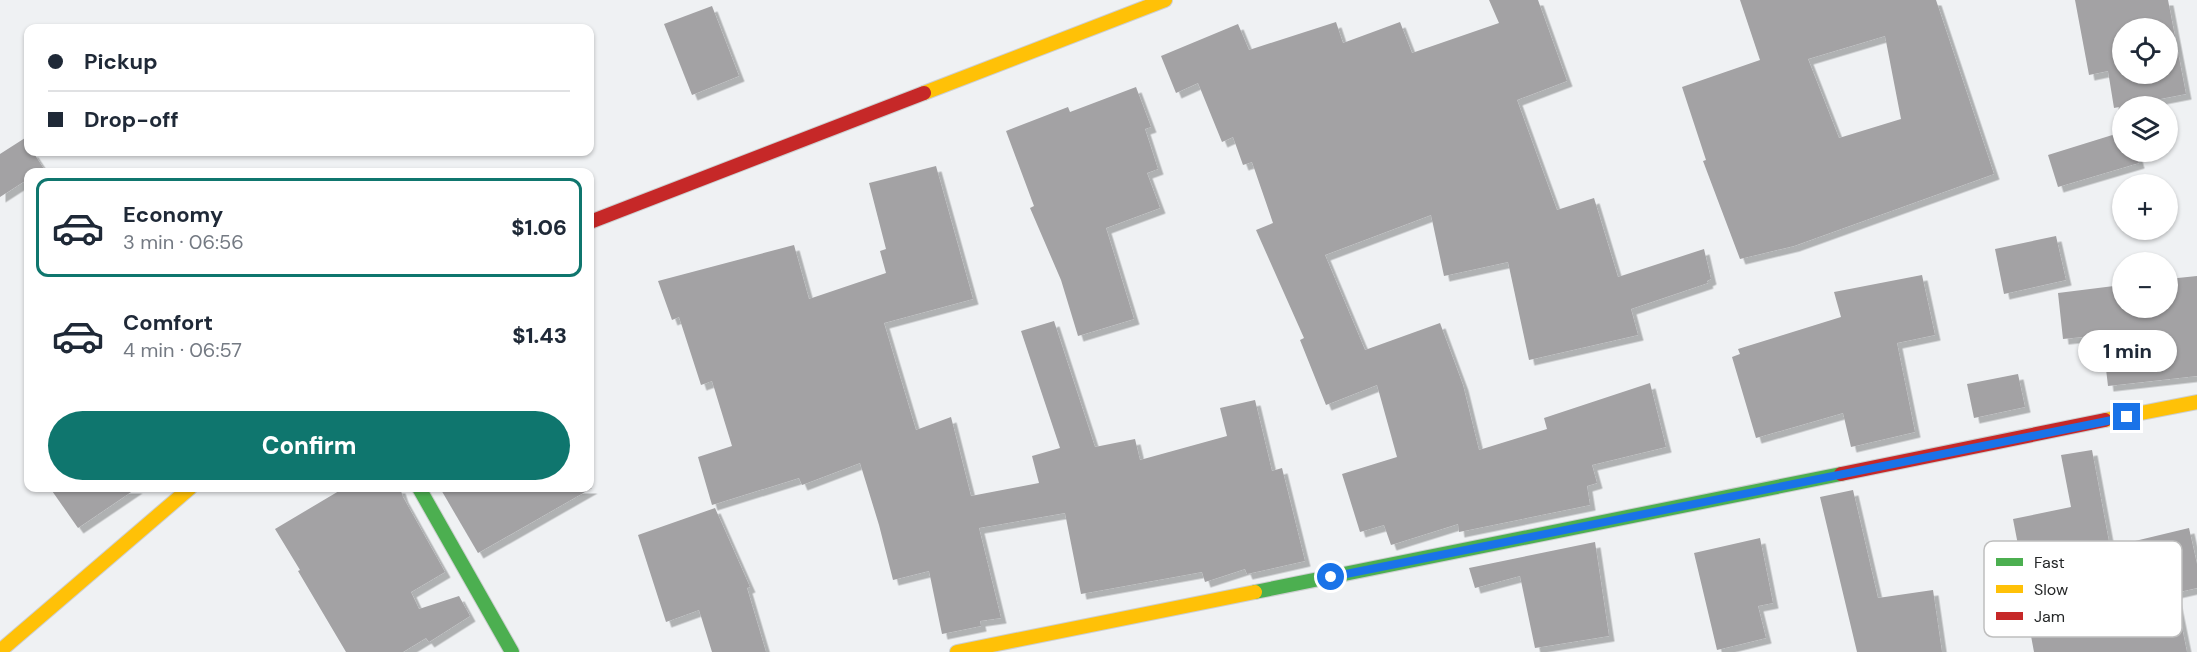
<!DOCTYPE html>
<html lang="en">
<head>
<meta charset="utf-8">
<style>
	body { margin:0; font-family:"DM Sans",sans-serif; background:#f6f6f7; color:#1f2937; height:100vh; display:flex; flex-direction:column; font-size:22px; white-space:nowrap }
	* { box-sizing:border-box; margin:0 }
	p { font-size:20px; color:#747a83 }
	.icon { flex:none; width:33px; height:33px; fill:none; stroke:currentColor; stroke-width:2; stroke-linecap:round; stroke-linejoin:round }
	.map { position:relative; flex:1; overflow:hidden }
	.sheet { position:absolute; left:24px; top:168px; width:570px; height:324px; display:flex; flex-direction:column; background:#fff; border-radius:12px; box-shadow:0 2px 4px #0004 }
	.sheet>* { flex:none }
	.guide { position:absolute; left:24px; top:24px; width:570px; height:132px; border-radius:12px; box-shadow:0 2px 4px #0004; display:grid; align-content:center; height:132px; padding:0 24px; background:#fff }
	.buttons { position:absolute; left:2112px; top:18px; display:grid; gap:12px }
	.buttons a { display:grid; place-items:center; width:66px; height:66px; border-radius:50%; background:#fff; box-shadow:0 2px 4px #0004; font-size:30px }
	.end { position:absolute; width:27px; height:27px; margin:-14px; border:8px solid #1a73e8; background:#fff; box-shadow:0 0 0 3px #fff }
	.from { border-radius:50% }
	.bubble { position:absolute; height:42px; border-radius:21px; background:#fff; box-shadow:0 2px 4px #0004; font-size:20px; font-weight:800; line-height:42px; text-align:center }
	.guide b { display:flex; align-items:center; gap:21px; height:57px; font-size:22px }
	.guide b+b { border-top:2px solid #e0e1e3 }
	.guide i { width:15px; height:15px; background:#1f2937 }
	ul { padding:10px 0 0; list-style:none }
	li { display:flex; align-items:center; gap:18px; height:99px; margin:0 12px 9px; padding:0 12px; border:3px solid transparent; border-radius:12px }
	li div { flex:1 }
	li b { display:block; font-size:22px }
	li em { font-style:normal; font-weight:800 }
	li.active { border-color:#0f766e }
	li>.icon { width:54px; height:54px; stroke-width:1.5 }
	.button { display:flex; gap:12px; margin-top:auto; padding:12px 24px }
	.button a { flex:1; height:69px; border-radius:36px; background:#0f766e; color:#fff; font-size:24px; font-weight:800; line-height:69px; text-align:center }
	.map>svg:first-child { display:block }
	.building { fill:#a3a2a4; fill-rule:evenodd; filter:url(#shadow) }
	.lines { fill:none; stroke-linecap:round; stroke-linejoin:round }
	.fast-casing { stroke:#cdcfd0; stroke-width:16 }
	.slow-casing { stroke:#cdcfd0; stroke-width:16 }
	.jam-casing { stroke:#cdcfd0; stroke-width:16 }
	.fast { stroke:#4caf50; stroke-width:14 }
	.slow { stroke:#ffc107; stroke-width:14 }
	.jam { stroke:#c62828; stroke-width:14 }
	.route { stroke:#1a73e8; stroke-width:8 }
	.key { fill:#fff; stroke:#bebebe; stroke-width:1.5 }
	.key-label { font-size:16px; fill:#252728 }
</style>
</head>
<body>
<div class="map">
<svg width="2197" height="652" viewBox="0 0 2197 652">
	<defs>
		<filter id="shadow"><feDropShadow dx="5.5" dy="5.5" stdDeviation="0" flood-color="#0004"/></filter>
	</defs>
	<rect width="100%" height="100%" fill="#eff1f3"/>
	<g class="building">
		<path d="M1489 0H1538L1567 81 1517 100 1557 210 1594 198 1618 277 1704 249 1711 279 1707 281 1708 283 1631 309 1638 335 1529 360 1508 262 1444 276 1431 215 1325 255 1365 350 1440 323 1463 385 1479 450 1547 429 1544 418 1650 383 1666 447 1592 465 1597 483 1587 486 1590 505 1459 532 1458 524 1391 545 1384 525 1360 532 1342 474 1397 457 1377 385 1326 405 1300 340 1304 338 1256 230 1273 223 1252 162 1243 165 1233 137 1222 142 1198 83 1176 93 1161 56 1238 24 1249 50 1336 22 1343 43 1400 22 1412 53 1499 23Z"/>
		<path d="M1740 0H1936L1994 174 1794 246 1740 259 1703 161 1706 160 1682 87 1760 60ZM1885 36 1901 119 1839 138 1808 59Z"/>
		<path d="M2075 0H2168L2186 94 2114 108 2108 71 2089 75ZM2122 28H2168V74H2122Z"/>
		<path d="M712 6 739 76 692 95 664 24Z"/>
		<path d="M1136 87 1151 127 1145 129 1158 169 1147 173 1160 208 1106 228 1134 319 1078 336 1061 280 1030 208 1034 206 1006 131 1068 107 1070 112Z"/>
		<path d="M2122 132V152H2136L2139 163 2058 187 2048 155Z"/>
		<path d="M25 138 28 144V152H33L44 169 38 172H28V179L0 197V154Z"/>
		<path d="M936 166 973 299 884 323 916 430 951 417 971 496 1039 483 1032 456 1060 448 1021 331 1054 321 1095 447 1135 439 1140 460 1227 436 1220 408 1255 400 1272 471 1282 468 1305 561 1247 574 1245 569 1205 582 1202 572 1081 594 1065 513 979 528 1001 618 980 621 981 626 942 634 929 571 893 580 879 525 860 463 802 485 799 478 712 505 698 457 732 446 712 381 701 385 679 317 672 320 658 281 794 245 809 299 886 273 880 251 886 249 869 183Z"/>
		<path d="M2056 236 2066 280 2004 294 1995 249Z"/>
		<path d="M1922 275 1935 335 1897 343 1915 432 1851 447 1843 413 1756 438 1732 357 1740 354 1738 349 1841 317 1834 292Z"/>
		<path d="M2197 276V376L2108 386 2102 335 2063 339 2058 293 2122 285V308H2168V279Z"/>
		<path d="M2018 374 2025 407 1974 418 1967 384Z"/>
		<path d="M2092 450 2110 547 2189 528 2197 564V588L2175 593 2187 652H2034L2020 577 2024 576 2013 519 2071 507 2061 455Z"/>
		<path d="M50 488H137L78 528Z"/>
		<path d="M344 488H400L403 497 445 572 411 592 419 609 459 596 470 616 429 642 426 638 403 652H346L298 571 300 570 275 529Z"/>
		<path d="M440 488H592L478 553Z"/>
		<path d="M1853 490 1878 598 1933 590 1942 652H1857L1820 497Z"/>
		<path d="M715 508 750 587 747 588 766 652H712L699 610 666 622 638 535Z"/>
		<path d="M1760 538 1773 603 1758 606 1766 638 1717 650 1694 553Z"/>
		<path d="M1595 542 1609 636 1535 648 1520 576 1475 588 1469 568Z"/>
	</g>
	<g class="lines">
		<defs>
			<g id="fast">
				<path d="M419 488 512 652"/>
				<path d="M1255 592 1841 474"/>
			</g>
			<g id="slow">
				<path d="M924 93 1165 0"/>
				<path d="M2105 420 2197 402"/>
				<path d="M0 651 190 488"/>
				<path d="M957 652 1255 592"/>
			</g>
			<g id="jam">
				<path d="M590 222 924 93"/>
				<path d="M1841 474 2105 420"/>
			</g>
		</defs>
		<use href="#fast" class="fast-casing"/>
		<use href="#slow" class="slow-casing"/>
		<use href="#jam" class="jam-casing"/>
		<use href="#fast" class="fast"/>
		<use href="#slow" class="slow"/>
		<use href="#jam" class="jam"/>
	</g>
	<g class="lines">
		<path class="route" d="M1331 577 2127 417"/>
	</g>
	<rect x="1984" y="541" width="198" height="96" rx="9" class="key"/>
	<rect x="1996" y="558" width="27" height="8" fill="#4caf50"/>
	<rect x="1996" y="585" width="27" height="8" fill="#ffc107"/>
	<rect x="1996" y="612" width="27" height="8" fill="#c62828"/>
	<g class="key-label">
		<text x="2034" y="568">Fast</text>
		<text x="2034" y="595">Slow</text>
		<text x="2034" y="622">Jam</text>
	</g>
</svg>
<div class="buttons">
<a><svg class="icon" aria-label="locate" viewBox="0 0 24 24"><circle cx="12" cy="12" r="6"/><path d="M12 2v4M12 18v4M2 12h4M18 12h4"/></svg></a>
<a><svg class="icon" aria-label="layers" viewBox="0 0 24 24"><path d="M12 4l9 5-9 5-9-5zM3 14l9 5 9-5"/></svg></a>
<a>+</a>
<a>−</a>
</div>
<i class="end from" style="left:1331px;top:577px"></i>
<i class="end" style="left:2127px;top:417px"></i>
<div class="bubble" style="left:2078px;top:330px;width:99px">1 min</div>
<div class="guide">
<b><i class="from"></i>Pickup</b>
<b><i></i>Drop-off</b>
</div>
<section class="sheet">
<ul>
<li class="active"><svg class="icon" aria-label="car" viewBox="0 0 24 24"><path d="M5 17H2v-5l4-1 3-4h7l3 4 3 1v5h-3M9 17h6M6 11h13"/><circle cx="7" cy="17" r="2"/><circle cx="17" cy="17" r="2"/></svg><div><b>Economy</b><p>3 min · 06:56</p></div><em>$1.06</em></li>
<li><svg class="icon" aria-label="car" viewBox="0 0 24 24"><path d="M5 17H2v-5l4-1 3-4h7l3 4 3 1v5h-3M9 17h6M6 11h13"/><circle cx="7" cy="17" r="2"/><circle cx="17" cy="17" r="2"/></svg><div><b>Comfort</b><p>4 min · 06:57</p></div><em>$1.43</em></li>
</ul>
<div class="button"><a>Confirm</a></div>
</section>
</div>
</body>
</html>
